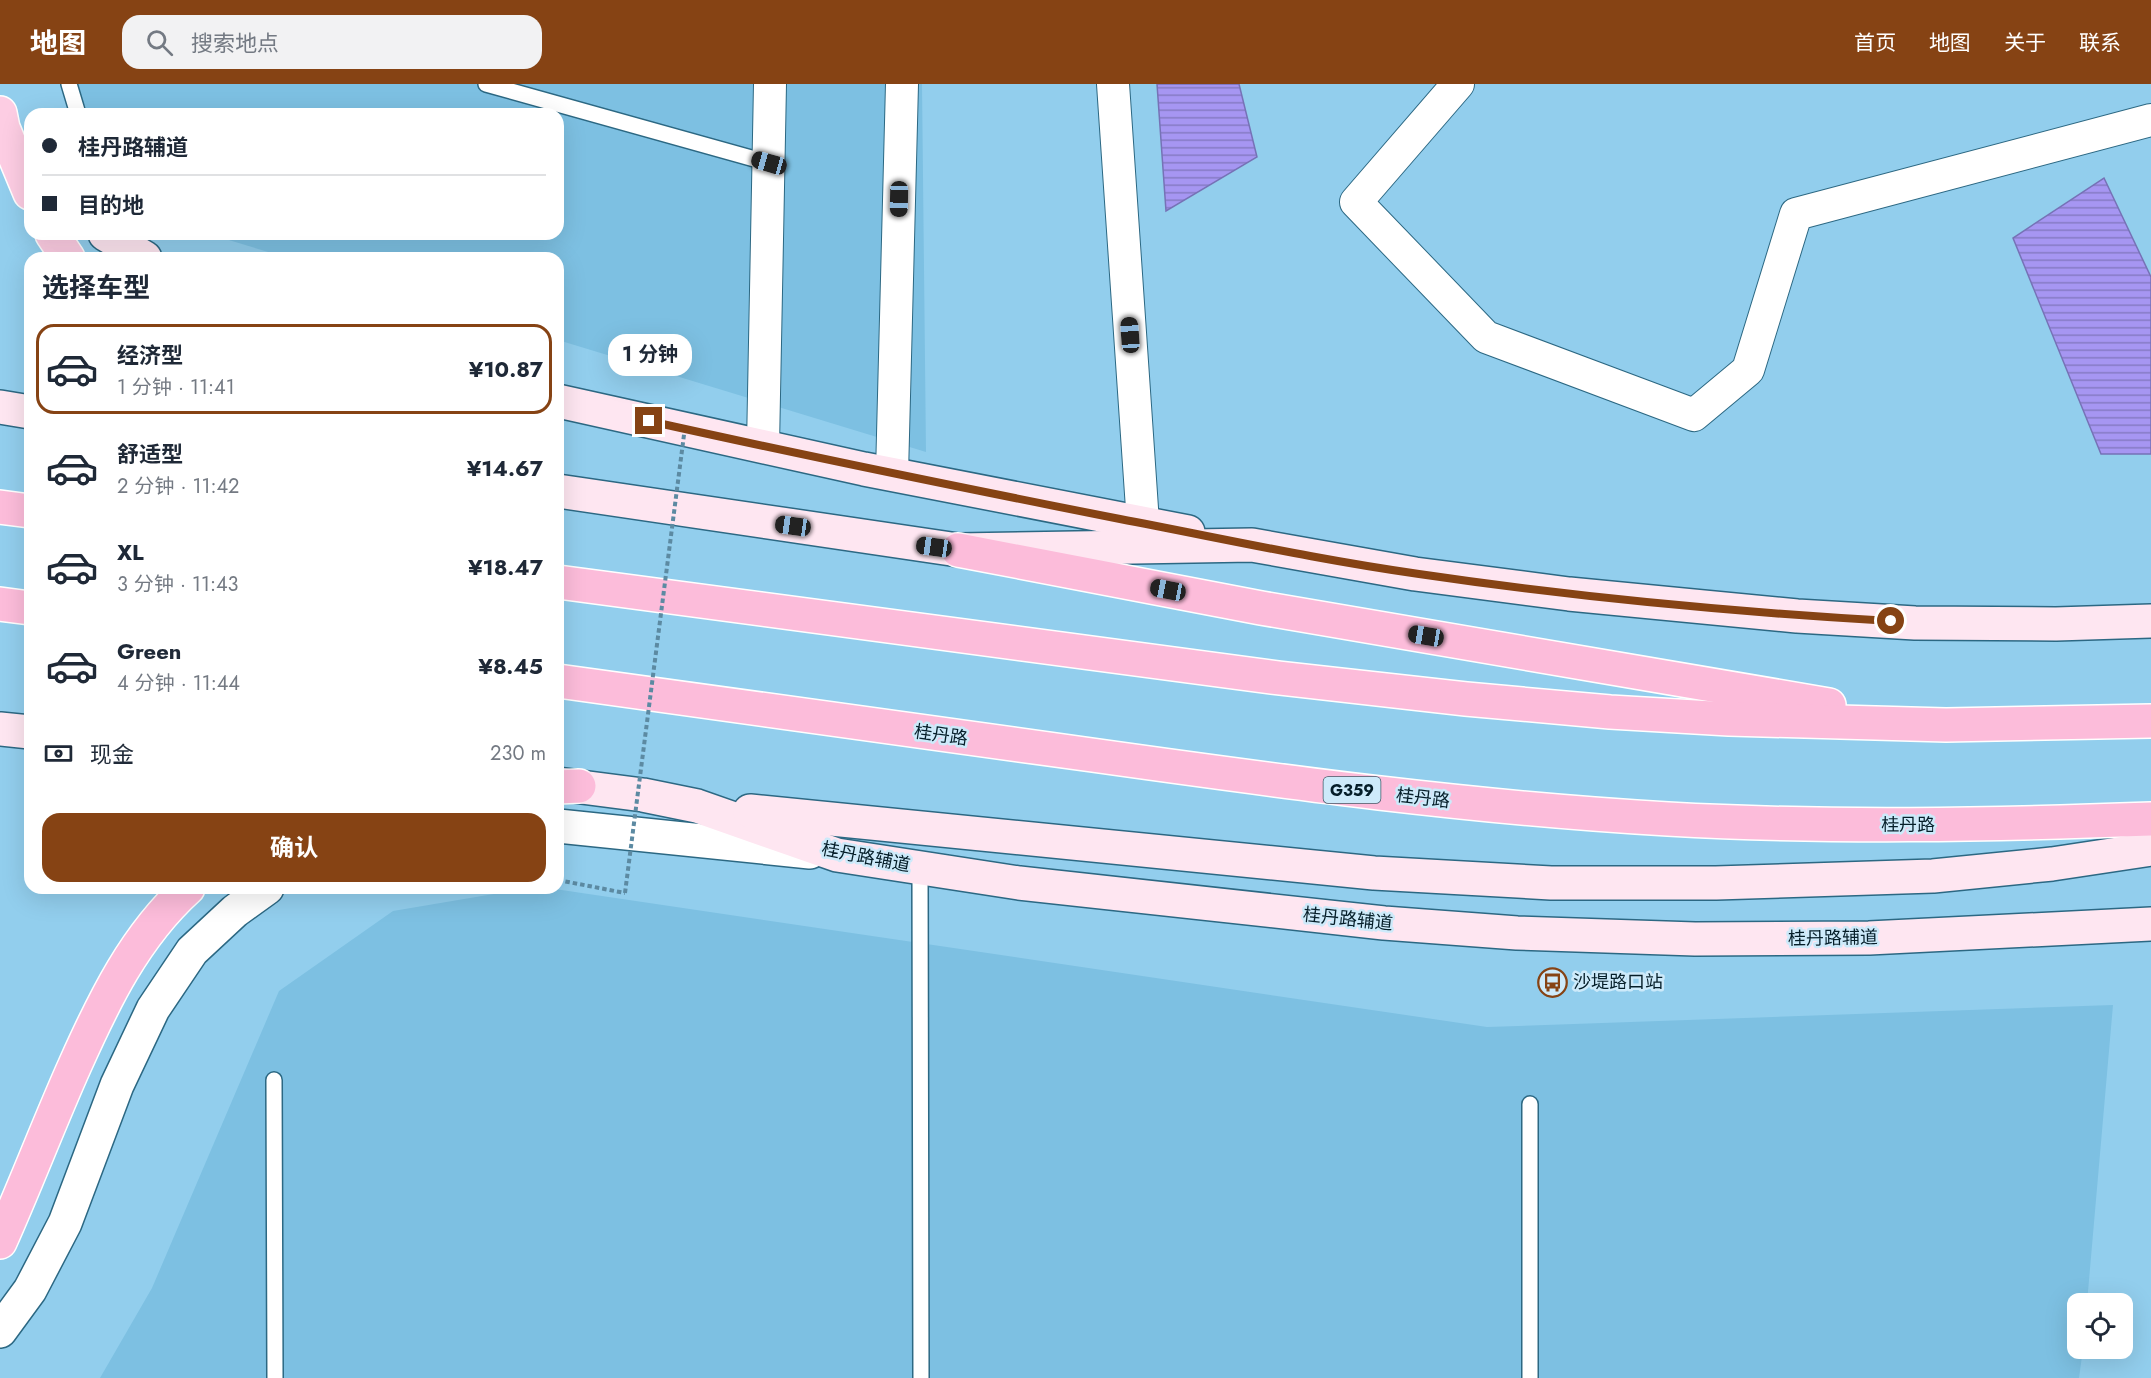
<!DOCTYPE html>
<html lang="zh">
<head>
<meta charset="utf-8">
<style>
	body { margin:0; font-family:Jost,"Noto Sans SC",sans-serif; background:#f2f2f3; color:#1f2937; height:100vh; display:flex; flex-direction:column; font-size:22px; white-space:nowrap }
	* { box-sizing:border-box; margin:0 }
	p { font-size:20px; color:#747a83 }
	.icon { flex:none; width:33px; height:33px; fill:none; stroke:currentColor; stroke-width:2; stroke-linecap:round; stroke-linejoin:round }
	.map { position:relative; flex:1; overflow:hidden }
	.side { position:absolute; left:24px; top:168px; width:540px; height:642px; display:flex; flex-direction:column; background:#fff; border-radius:18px; box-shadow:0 6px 24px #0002 }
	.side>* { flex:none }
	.top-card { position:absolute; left:24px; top:24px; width:540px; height:132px; border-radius:18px; box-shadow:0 6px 24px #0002; display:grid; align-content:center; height:132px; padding:0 18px; background:#fff }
	.fabs { position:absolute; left:2067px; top:1209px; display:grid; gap:12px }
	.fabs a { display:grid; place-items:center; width:66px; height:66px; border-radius:12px; background:#fff; box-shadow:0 6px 24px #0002; font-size:30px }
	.end { position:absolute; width:27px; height:27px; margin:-14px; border:8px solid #864314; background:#fff; box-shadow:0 0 0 3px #fff }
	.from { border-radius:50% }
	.bubble { position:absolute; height:42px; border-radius:18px; background:#fff; box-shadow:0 6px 24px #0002; font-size:20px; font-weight:700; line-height:42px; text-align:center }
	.car { position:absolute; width:18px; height:36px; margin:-18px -9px; border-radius:8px; box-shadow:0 0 4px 2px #0007; background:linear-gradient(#222 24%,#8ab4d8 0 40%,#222 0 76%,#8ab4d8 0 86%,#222 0) }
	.top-card b { display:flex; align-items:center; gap:21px; height:57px; font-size:22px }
	.top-card b+b { border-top:2px solid #e0e1e3 }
	.top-card i { width:15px; height:15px; background:#1f2937 }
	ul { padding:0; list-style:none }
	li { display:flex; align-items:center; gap:18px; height:90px; margin:0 12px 9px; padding:0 6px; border:3px solid transparent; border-radius:18px }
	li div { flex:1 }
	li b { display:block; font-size:22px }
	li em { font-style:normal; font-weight:700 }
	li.on { border-color:#864314 }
	li>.icon { width:54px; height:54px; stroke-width:1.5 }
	h2 { padding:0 18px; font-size:27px; line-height:72px }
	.pay { display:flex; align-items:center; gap:15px; height:66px; padding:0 18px; font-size:22px }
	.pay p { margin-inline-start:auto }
	.button { display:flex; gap:12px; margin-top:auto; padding:12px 18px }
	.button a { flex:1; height:69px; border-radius:18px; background:#864314; color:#fff; font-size:24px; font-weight:700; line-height:69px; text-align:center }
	header { display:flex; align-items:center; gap:36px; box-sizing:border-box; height:84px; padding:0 30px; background:#864314; color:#fff }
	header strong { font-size:28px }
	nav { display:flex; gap:33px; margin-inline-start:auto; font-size:21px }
	.search { width:420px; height:54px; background:#f2f2f3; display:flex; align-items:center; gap:15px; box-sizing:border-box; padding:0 21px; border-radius:18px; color:#747a83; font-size:22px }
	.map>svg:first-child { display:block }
	.built { fill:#7dc0e2 }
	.water { fill:url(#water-rules); stroke:#7672b6; stroke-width:1.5 }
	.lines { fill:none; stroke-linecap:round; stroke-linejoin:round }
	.service-casing { stroke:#2c6883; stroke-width:18 }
	.minor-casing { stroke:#2c6883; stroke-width:34 }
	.tertiary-casing { stroke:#2c6883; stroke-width:36 }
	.secondary-casing { stroke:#2c6883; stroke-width:36 }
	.primary-casing { stroke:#fff; stroke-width:36 }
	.trunk-casing { stroke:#fff; stroke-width:36 }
	.path { stroke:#5c8aa2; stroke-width:4; stroke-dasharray:4.5 3; stroke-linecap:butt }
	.service { stroke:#fff; stroke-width:15 }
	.minor { stroke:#fff; stroke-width:32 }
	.tertiary { stroke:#fff; stroke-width:33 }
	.secondary { stroke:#fee6f1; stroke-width:33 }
	.primary { stroke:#fdcde3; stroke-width:33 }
	.trunk { stroke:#fcbcda; stroke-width:33 }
	.path-bridge { stroke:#5c8aa2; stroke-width:4; stroke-dasharray:4.5 3; stroke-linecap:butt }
	.route { stroke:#864314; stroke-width:8 }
	.labels { text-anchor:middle; stroke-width:5; stroke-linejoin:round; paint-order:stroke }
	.shield { fill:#cdeafa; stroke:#415b68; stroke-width:1.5 }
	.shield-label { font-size:16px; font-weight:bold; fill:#051e29 }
	.street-label { font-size:18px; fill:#051e29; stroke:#cdeafa }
	.poi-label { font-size:18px; fill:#051e29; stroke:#cdeafa; text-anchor:start }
</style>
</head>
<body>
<header>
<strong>地图</strong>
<div class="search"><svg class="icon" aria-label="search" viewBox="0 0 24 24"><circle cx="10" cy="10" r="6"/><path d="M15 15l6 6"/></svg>搜索地点</div>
<nav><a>首页</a><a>地图</a><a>关于</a><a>联系</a></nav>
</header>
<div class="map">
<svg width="2151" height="1294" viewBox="0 0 2151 1294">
	<defs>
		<pattern id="water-rules" width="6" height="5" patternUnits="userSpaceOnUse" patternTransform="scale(1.5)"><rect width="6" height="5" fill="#a696f2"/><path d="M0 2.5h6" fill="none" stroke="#857ac4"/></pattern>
	</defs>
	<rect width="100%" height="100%" fill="#92ceed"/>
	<g class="built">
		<path d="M69 0H922L926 368 558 256V174H288L209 150H558V30H90Z"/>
		<path d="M529 804H548L1487 943 2113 921 2087 1219 2078 1220V1264L2083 1265 2079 1294H100L152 1204 279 907 393 827Z"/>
	</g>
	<g class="water">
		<path d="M1157 0H1239L1257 73 1166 127Z"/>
		<path d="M2104 94 2151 193V370H2101L2013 154Z"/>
	</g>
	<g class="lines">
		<defs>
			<g id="service">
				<path d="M69 0 78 30"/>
				<path d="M486 0 769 79"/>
				<path d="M920 784 921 1294"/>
				<path d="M274 996 275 1294"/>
				<path d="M1530 1294V1020"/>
			</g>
			<g id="minor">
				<path d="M1113 0 1143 439"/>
				<path d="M1458 0 1356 118 1486 253 1694 331 1748 286 1796 130 2151 36"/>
				<path d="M763 362 770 0"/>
				<path d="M892 390 902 0"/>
			</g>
			<g id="tertiary">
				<path d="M558 742 810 768"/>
				<path d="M0 1247 30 1206 65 1139 117 1001 153 925 192 867 235 827 267 804"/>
			</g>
			<g id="secondary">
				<path d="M105 150 145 174"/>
				<path d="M558 317 864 385 1188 448"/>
				<path d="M0 323 30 328"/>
				<path d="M558 407 958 466 1252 461 1415 490 1569 510 1797 532 1915 539 2056 540 2151 537"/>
				<path d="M0 645 30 648"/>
				<path d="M558 700 643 711 697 722 837 771 1019 799 1384 839 1517 849 1695 855 1869 854 2151 840"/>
				<path d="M750 727 1374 789 1551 799H1716L1933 792 2052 780 2151 765"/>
			</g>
			<g id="primary">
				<path d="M0 29 3 44 30 109"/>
				<path d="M52 150 68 174"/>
			</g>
			<g id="trunk">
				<path d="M0 423 30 427"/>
				<path d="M958 466 1261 524 1829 621"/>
				<path d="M558 498 1279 594 1466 615 1610 628 1729 635 1946 641 2151 637"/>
				<path d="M0 520 30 524"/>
				<path d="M558 597C736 622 914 647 1092 671 1284 698 1475 724 1668 735 1829 744 1990 741 2151 735"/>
				<path d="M558 703 579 702"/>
				<path d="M0 1158C26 1100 49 1039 75 981 104 916 135 852 188 804"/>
			</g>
		</defs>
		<use href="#service" class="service-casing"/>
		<use href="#minor" class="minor-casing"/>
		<use href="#tertiary" class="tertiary-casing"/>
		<use href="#secondary" class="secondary-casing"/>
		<use href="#primary" class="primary-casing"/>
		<use href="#trunk" class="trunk-casing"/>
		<path class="path" d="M558 796 625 809"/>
		<use href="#service" class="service"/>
		<use href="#minor" class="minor"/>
		<use href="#tertiary" class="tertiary"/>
		<use href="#secondary" class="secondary"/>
		<use href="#primary" class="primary"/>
		<use href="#trunk" class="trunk"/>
		<path class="path-bridge" d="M625 809 685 343"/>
	</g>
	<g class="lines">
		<path class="route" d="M649 337C806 372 963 404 1120 435 1220 454 1319 476 1419 490 1575 513 1733 528 1891 537"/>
	</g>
	<defs>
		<symbol id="bus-ring" viewBox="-11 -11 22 22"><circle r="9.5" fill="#cdeafa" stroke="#864314" stroke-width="1.5"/><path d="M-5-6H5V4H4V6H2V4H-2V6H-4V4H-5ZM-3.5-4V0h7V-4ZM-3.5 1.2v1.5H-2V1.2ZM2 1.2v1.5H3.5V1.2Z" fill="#864314"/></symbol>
	</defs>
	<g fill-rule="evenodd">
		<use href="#bus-ring" x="1536" y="882" width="33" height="33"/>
	</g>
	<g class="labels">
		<rect class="shield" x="1323.5" y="693" width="57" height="26" rx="4.5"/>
		<g class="shield-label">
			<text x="1352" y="712">G359</text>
		</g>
		<g class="street-label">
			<text transform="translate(941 651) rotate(8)" y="6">桂丹路</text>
			<text transform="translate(1423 714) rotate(7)" y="6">桂丹路</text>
			<text x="1908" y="747">桂丹路</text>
			<text transform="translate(866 773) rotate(11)" y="6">桂丹路辅道</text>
			<text transform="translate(1348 835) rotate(6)" y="6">桂丹路辅道</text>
			<text transform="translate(1833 854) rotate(-1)" y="6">桂丹路辅道</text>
		</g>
		<g class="poi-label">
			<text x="1573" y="904">沙堤路口站</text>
		</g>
	</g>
</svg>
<div class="fabs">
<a><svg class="icon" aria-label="locate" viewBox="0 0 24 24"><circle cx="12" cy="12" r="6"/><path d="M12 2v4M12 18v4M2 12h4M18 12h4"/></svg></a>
</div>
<i class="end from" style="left:1891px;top:537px"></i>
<i class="end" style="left:649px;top:337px"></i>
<div class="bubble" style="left:608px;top:250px;width:84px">1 分钟</div>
<i class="car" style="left:769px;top:79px;rotate:286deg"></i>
<i class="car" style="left:899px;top:115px;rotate:181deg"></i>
<i class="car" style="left:1130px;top:251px;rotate:356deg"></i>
<i class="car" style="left:793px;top:442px;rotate:278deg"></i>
<i class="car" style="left:934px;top:463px;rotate:278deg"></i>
<i class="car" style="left:1168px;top:506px;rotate:281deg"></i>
<i class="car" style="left:1426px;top:552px;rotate:280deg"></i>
<div class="top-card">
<b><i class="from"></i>桂丹路辅道</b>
<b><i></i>目的地</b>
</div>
<section class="side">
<h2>选择车型</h2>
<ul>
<li class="on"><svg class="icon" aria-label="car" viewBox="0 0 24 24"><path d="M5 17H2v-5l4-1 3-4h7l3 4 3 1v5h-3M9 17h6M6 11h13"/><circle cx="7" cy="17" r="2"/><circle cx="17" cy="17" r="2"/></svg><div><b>经济型</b><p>1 分钟 · 11:41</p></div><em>¥10.87</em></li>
<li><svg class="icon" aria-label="car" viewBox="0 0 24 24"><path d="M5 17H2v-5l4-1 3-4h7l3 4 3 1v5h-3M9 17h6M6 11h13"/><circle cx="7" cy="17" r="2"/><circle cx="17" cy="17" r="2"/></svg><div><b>舒适型</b><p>2 分钟 · 11:42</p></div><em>¥14.67</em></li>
<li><svg class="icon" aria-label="car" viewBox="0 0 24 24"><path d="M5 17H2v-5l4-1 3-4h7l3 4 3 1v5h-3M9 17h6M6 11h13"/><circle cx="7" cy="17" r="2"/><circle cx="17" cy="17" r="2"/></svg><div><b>XL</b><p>3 分钟 · 11:43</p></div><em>¥18.47</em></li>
<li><svg class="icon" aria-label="car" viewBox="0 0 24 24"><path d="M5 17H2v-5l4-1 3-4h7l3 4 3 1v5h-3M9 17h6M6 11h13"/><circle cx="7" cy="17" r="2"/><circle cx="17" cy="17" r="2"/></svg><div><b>Green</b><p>4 分钟 · 11:44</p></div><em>¥8.45</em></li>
</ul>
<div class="pay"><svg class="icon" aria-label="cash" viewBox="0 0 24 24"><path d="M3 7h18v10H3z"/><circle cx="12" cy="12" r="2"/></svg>现金<p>230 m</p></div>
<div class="button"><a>确认</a></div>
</section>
</div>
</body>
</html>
